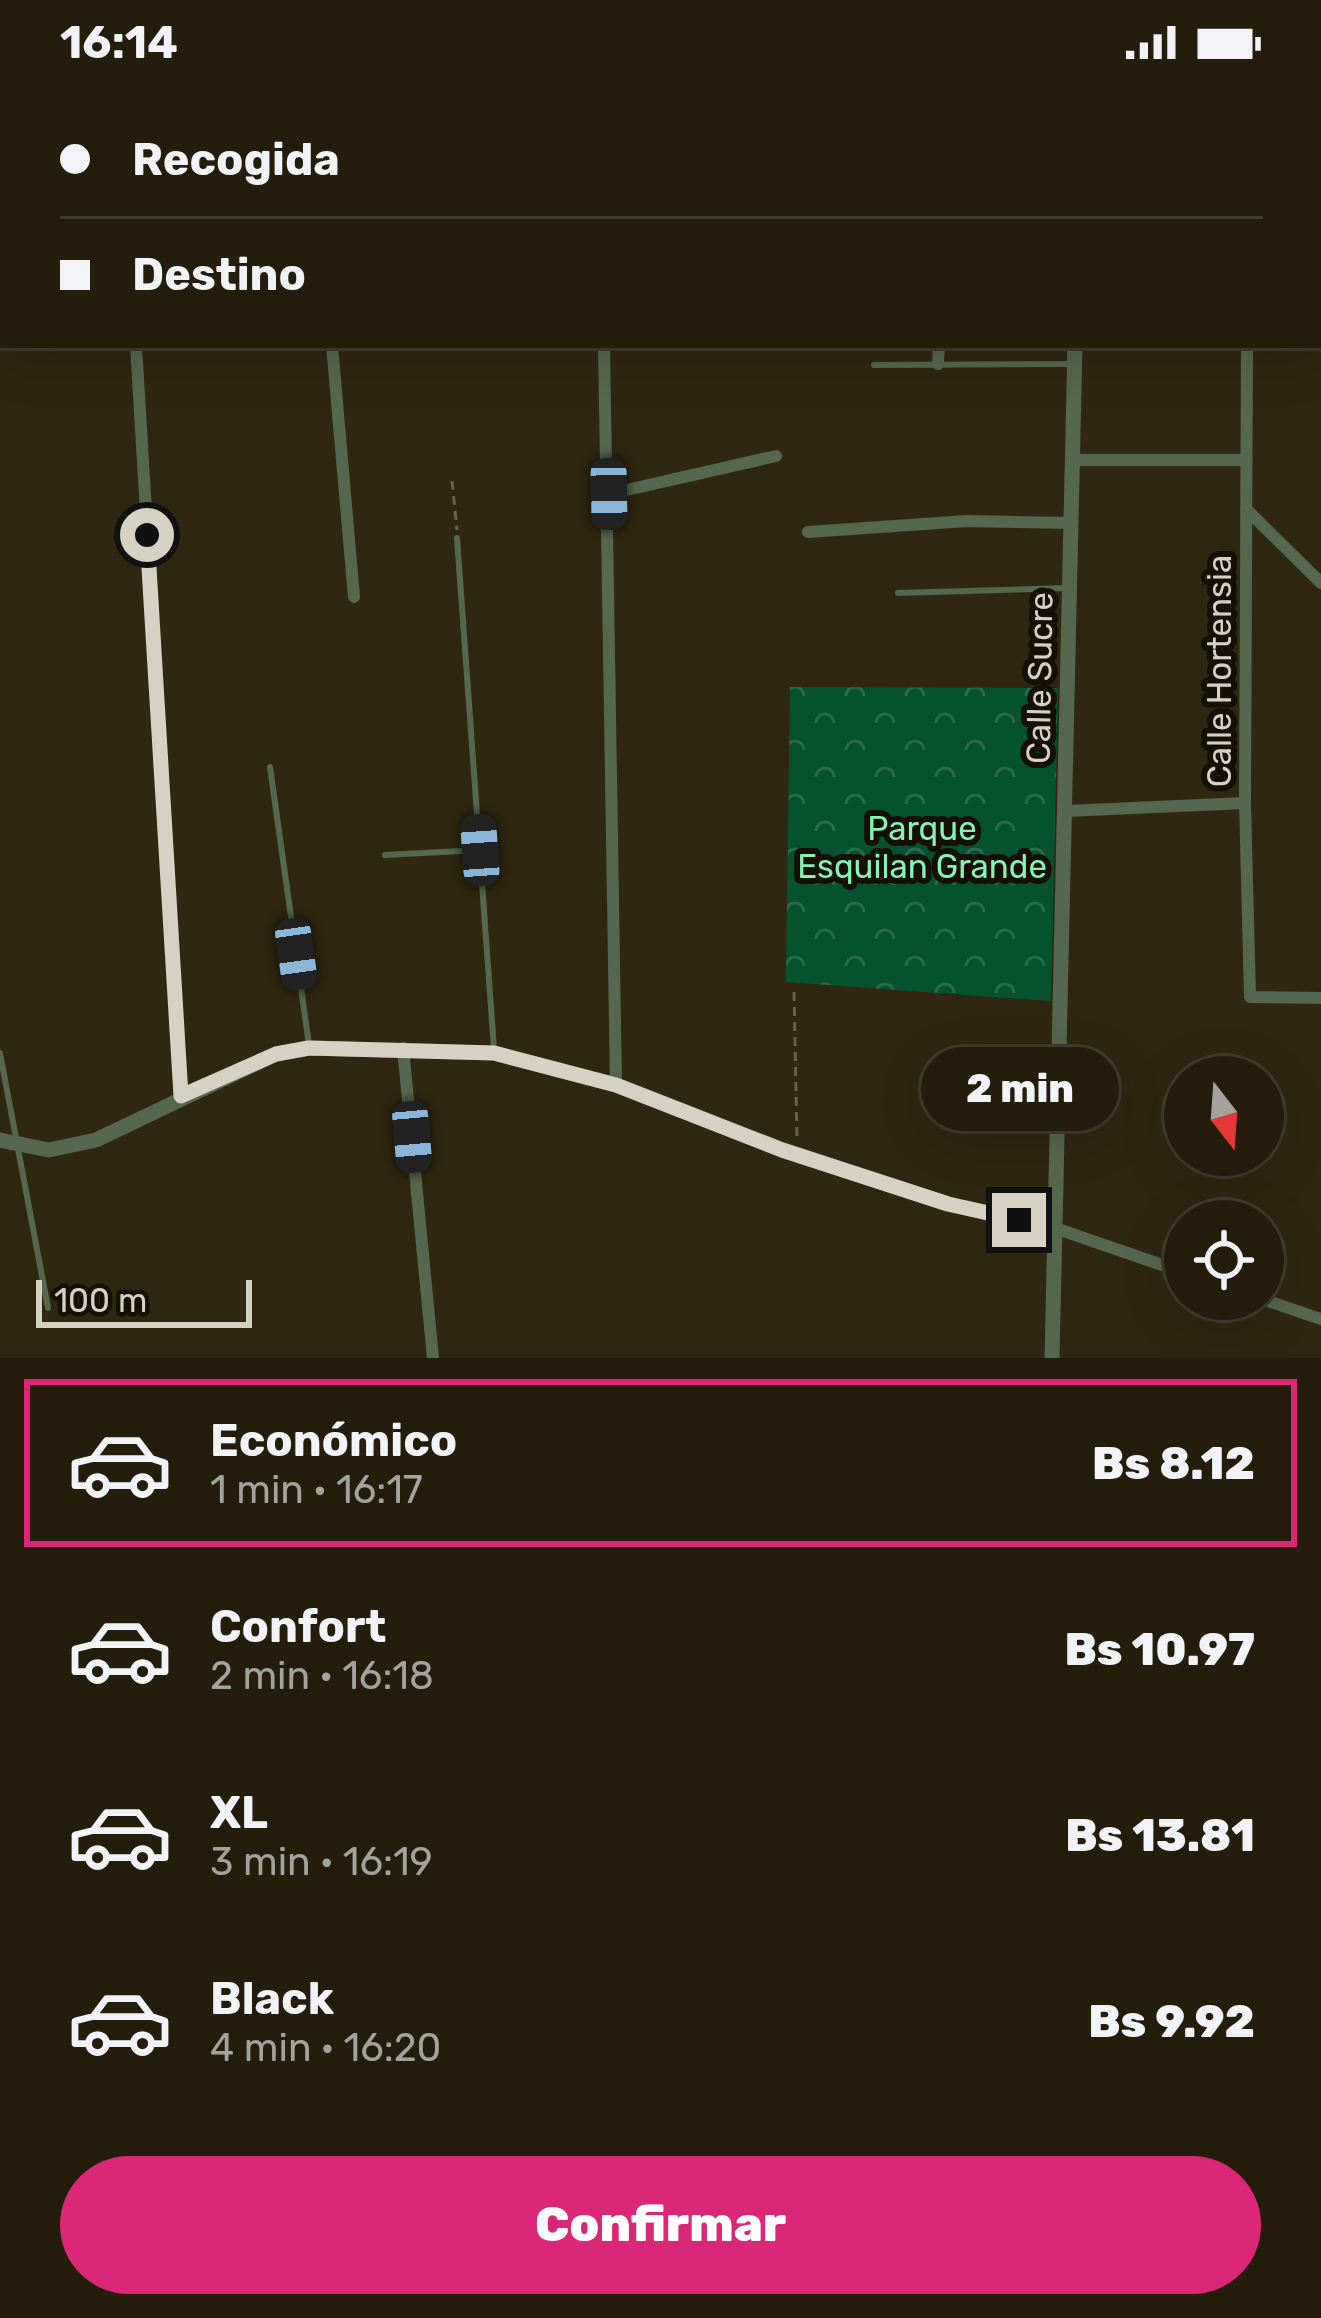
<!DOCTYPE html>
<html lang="es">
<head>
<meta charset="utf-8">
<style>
	body { margin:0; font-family:Rubik,sans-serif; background:#2c2615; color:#f1f3f6; height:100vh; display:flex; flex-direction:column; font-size:45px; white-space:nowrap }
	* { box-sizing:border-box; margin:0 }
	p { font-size:39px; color:#a3a29d }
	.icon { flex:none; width:66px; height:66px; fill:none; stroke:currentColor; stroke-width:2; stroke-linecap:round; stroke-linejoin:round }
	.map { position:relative; height:1274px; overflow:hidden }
	.panel { display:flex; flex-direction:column; background:#241d0c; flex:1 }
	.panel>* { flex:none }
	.hud { position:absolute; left:0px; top:0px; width:1323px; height:264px; box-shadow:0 12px 48px #0002,0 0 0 3px #413b2d; display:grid; align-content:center; height:264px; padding:0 60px; background:#241d0c }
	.needle { width:78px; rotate:163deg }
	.fabs { position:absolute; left:1164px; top:972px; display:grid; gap:24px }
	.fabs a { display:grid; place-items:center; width:120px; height:120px; border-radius:50%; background:#241d0c; box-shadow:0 12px 48px #0002,0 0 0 3px #413b2d; font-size:60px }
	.scale { position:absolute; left:36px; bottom:30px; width:216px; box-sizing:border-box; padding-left:12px; border:6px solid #d7d1c4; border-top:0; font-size:33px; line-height:42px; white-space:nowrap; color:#d7d1c4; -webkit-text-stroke:9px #141007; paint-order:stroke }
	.end { position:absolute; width:54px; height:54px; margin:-27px; border:15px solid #d7d1c4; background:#111; box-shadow:0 0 0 6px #111 }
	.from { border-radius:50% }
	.bubble { position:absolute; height:84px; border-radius:42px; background:#241d0c; box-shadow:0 12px 48px #0002,0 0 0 3px #413b2d; font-size:39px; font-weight:800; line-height:84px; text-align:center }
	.car { position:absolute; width:36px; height:72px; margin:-36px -18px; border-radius:15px; box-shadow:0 0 9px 3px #0007; background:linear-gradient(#222 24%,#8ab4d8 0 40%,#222 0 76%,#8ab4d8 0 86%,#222 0) }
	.hud b { display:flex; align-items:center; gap:42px; height:114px; font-size:45px }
	.hud b+b { border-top:3px solid #413b2d }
	.hud i { width:30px; height:30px; background:#f1f3f6 }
	ul { padding:21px 0 0; list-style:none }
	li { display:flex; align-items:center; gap:36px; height:168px; margin:0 24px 18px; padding:0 36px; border:6px solid transparent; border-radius:0px }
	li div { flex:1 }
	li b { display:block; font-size:45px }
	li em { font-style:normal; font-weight:800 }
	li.on { border-color:#db2777 }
	li>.icon { width:108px; height:108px; stroke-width:1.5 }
	.cta { display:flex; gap:24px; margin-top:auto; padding:24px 60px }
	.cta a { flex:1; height:138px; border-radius:72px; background:#db2777; color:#fff; font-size:48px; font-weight:800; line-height:138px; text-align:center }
	.status { display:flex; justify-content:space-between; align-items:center; height:84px; padding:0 60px; background:#241d0c; direction:ltr }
	.status svg { height:33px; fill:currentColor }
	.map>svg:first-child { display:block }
	.park { fill:url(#park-crowns) }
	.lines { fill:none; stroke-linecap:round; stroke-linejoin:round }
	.path { stroke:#69614d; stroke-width:3; stroke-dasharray:9 6; stroke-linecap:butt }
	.service { stroke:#55674c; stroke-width:6 }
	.minor { stroke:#55674c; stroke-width:12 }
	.tertiary { stroke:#55674c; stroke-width:15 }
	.route { stroke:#d7d1c4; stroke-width:15 }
	.labels { text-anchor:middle; stroke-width:12; stroke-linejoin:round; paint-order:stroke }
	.street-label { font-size:33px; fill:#d7d1c4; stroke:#141007 }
	.park-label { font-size:33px; fill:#88f3b1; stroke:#141007 }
</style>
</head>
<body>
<div class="status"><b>16:14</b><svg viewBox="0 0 49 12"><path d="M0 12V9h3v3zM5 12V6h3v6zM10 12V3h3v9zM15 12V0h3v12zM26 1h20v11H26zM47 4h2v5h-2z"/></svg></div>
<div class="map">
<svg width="1321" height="1274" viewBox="0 0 1321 1274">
	<defs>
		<pattern id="park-crowns" width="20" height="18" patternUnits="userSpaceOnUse" patternTransform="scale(3)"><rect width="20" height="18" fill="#05532e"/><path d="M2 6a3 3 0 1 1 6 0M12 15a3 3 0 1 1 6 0" fill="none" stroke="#296b4b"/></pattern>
	</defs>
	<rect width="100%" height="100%" fill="#302710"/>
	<path class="park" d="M790 603 1058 604 1051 917 786 898Z"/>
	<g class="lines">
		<g class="path">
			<path d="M452 397 457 446"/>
			<path d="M794 908 797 1057"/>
		</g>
		<g class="service">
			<path d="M932 0V3"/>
			<path d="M874 281 1072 280"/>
			<path d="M457 454 494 965"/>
			<path d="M898 509 1067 504"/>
			<path d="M270 683 309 961"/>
			<path d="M385 771 480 766"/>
			<path d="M0 969 48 1224"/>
		</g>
		<g class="minor">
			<path d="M593 0V3"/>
			<path d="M1079 3 1101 0"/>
			<path d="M1249 3V0"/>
			<path d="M136 261 181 1012"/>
			<path d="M332 261 354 513"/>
			<path d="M604 261 616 1001"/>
			<path d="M1247 261 1245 719 1250 913 1321 914"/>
			<path d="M938 280 939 261"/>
			<path d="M1074 376H1246"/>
			<path d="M609 410 776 372"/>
			<path d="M1246 425 1321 499"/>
			<path d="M808 448 967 437 1072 439"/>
			<path d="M1066 727 1245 719"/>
			<path d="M403 964 433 1274"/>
			<path d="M1055 1144 1185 1189"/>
			<path d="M1262 1215 1321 1235"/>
		</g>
		<g class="tertiary">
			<path d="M1077 0V3"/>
			<path d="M0 1056 49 1066 96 1056 276 970 309 964 494 969 616 1001 783 1066 948 1120 1055 1144"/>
			<path d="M1052 1274 1075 261"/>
		</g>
	</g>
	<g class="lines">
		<path class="route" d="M147 451 181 1012 276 970 309 964 494 969 616 1001 782 1066 948 1120 1019 1136"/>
	</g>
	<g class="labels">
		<g class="street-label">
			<text transform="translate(1219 587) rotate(-90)" y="12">Calle Hortensia</text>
			<text transform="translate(1039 594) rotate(-89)" y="12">Calle Sucre</text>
		</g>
		<g class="park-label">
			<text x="922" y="756">Parque<tspan x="922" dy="38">Esquilan Grande</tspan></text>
		</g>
	</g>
</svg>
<div class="fabs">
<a><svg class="needle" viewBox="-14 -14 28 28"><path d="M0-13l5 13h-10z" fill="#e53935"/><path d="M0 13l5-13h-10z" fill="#a3a29d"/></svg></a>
<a><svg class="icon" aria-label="locate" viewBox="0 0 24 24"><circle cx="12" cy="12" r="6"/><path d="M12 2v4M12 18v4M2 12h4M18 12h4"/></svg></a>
</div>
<div class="scale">100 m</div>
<i class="end from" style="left:147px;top:451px"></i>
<i class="end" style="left:1019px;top:1136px"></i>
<div class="bubble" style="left:921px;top:963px;width:198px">2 min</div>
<i class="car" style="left:609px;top:410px;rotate:179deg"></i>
<i class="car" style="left:480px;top:766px;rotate:356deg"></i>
<i class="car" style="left:296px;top:870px;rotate:172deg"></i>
<i class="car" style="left:412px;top:1053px;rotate:175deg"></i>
<div class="hud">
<b><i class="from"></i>Recogida</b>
<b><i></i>Destino</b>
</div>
</div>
<section class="panel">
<ul>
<li class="on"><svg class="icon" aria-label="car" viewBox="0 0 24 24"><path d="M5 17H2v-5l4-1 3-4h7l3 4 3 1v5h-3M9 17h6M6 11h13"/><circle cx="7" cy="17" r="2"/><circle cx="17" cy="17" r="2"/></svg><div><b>Económico</b><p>1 min · 16:17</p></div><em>Bs 8.12</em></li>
<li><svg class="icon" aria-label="car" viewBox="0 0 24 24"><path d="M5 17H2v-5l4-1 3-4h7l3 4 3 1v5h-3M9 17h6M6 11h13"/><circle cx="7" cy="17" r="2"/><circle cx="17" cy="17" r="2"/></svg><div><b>Confort</b><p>2 min · 16:18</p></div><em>Bs 10.97</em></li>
<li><svg class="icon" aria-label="car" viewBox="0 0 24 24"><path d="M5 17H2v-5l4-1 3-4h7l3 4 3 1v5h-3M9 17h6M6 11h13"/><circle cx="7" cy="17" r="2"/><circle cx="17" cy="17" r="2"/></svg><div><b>XL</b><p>3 min · 16:19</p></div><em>Bs 13.81</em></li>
<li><svg class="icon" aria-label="car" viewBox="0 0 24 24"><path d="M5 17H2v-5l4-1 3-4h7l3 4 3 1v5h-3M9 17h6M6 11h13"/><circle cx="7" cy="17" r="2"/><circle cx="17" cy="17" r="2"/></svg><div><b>Black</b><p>4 min · 16:20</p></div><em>Bs 9.92</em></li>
</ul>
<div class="cta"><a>Confirmar</a></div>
</section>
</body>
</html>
